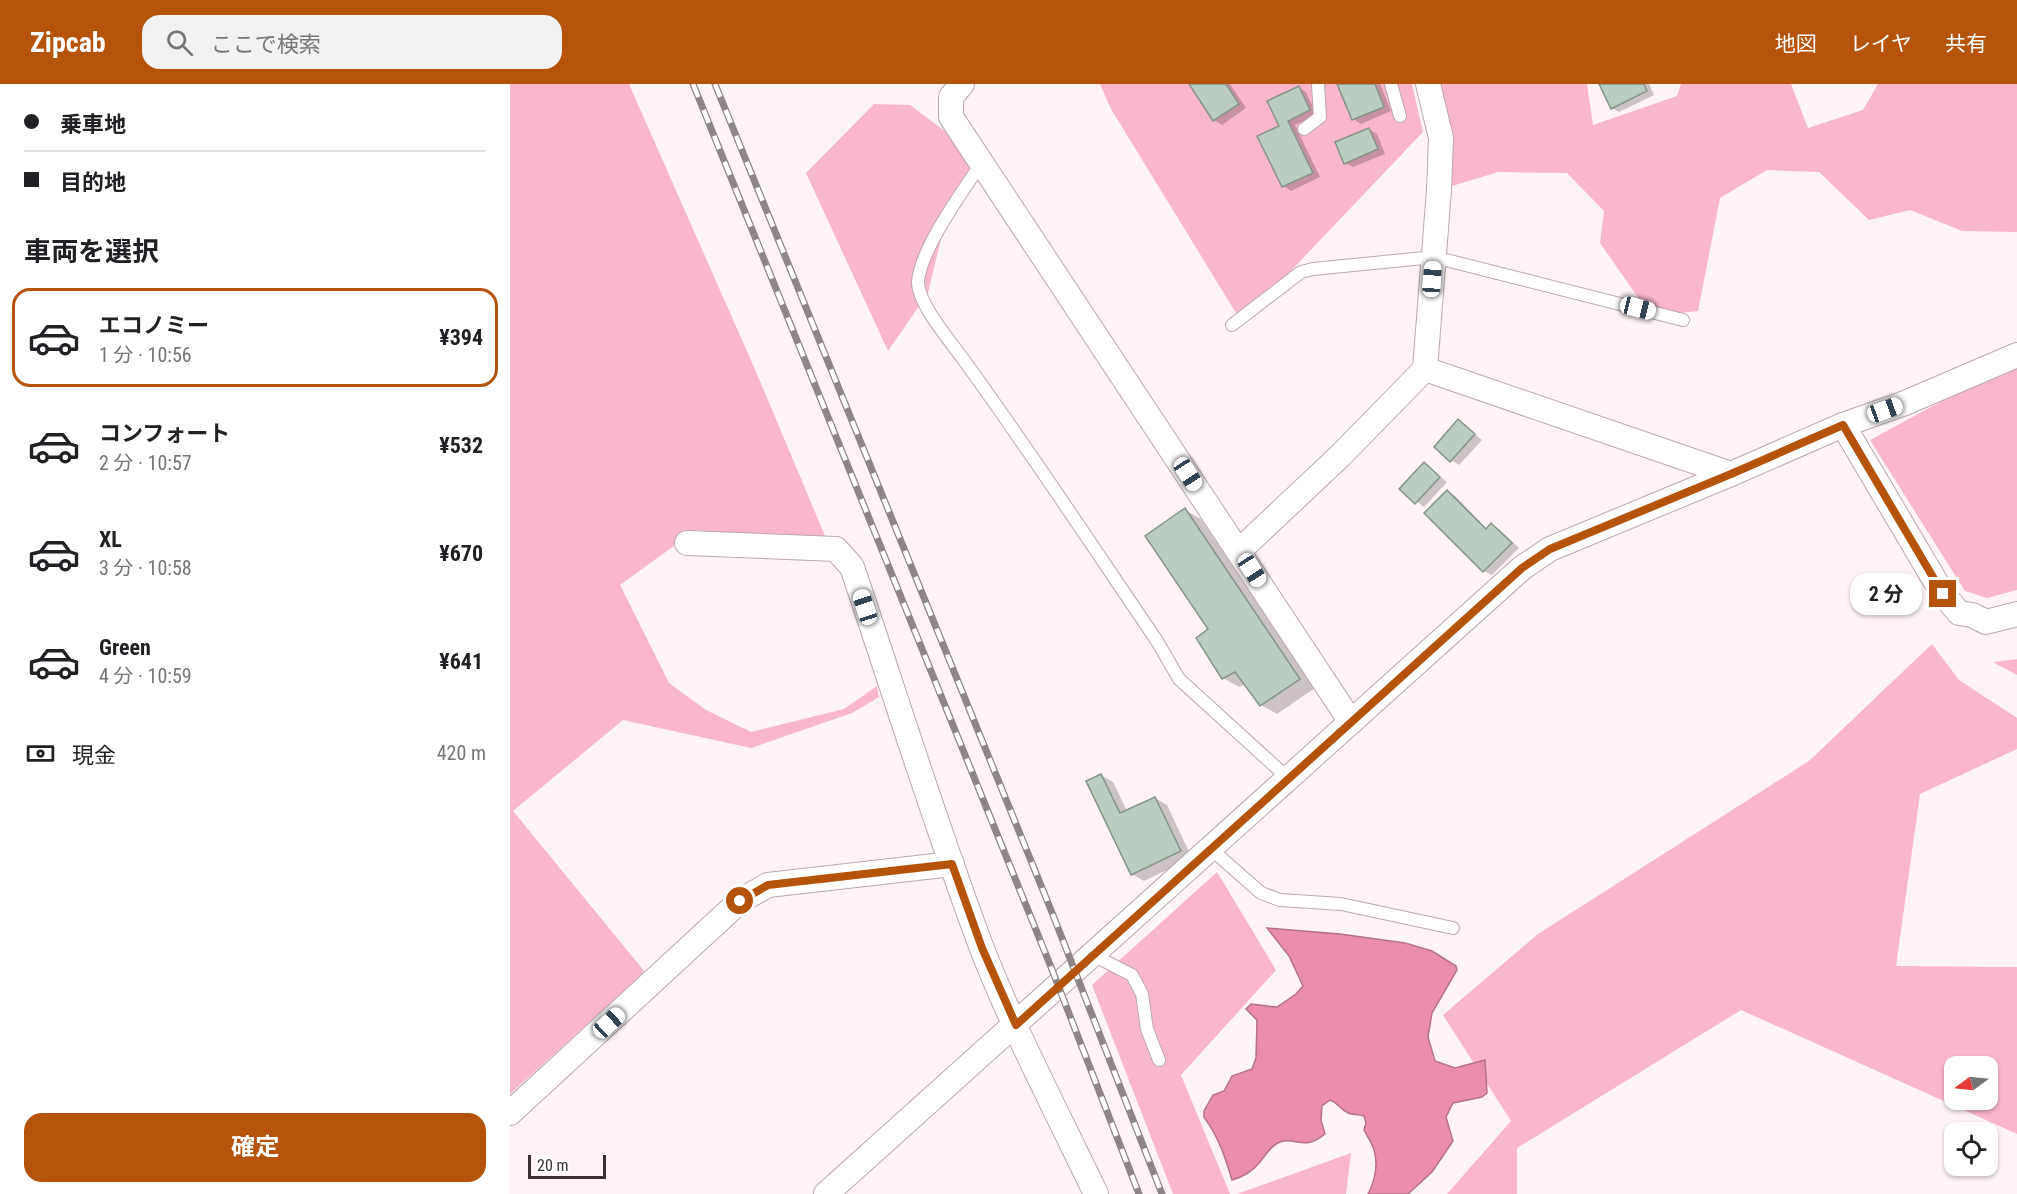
<!DOCTYPE html>
<html lang="ja">
<head>
<meta charset="utf-8">
<style>
	body { margin:0; font-family:"Roboto Condensed","Noto Sans JP",sans-serif; background:#f2f2f2; color:#202124; height:100vh; display:flex; flex-direction:column; font-size:22px; white-space:nowrap }
	* { box-sizing:border-box; margin:0 }
	p { font-size:20px; color:#757577 }
	.icon { flex:none; width:33px; height:33px; fill:none; stroke:currentColor; stroke-width:2; stroke-linecap:round; stroke-linejoin:round }
	.map { position:relative; flex:1; overflow:hidden }
	.panel { display:flex; flex-direction:column; background:#fff; width:510px }
	.panel>* { flex:none }
	.guide { display:grid; align-content:center; height:132px; padding:0 24px; background:#fff }
	.needle { width:39px; rotate:255deg }
	.buttons { position:absolute; left:1434px; top:972px; display:grid; gap:12px }
	.buttons a { display:grid; place-items:center; width:54px; height:54px; border-radius:12px; background:#fff; box-shadow:0 2px 4px #0004; font-size:30px }
	.scale { position:absolute; left:18px; bottom:15px; width:78px; box-sizing:border-box; padding-left:6px; border:3px solid #393033; border-top:0; font-size:16px; line-height:21px; white-space:nowrap; color:#393033; -webkit-text-stroke:4px #fff; paint-order:stroke }
	.end { position:absolute; width:27px; height:27px; margin:-14px; border:8px solid #b45309; background:#fff; box-shadow:0 0 0 3px #fff }
	.from { border-radius:50% }
	.bubble { position:absolute; height:42px; border-radius:18px; background:#fff; box-shadow:0 2px 4px #0004; font-size:20px; font-weight:700; line-height:42px; text-align:center }
	.car { position:absolute; width:18px; height:36px; margin:-18px -9px; border-radius:8px; box-shadow:0 0 4px 2px #0007; background:linear-gradient(#fff 24%,#345 0 40%,#fff 0 76%,#345 0 86%,#fff 0) }
	.guide b { display:flex; align-items:center; gap:21px; height:57px; font-size:22px }
	.guide b+b { border-top:2px solid #e0e0e0 }
	.guide i { width:15px; height:15px; background:#202124 }
	ul { padding:0; list-style:none }
	li { display:flex; align-items:center; gap:18px; height:99px; margin:0 12px 9px; padding:0 12px; border:3px solid transparent; border-radius:18px }
	li div { flex:1 }
	li b { display:block; font-size:22px }
	li em { font-style:normal; font-weight:700 }
	li.selected { border-color:#b45309 }
	li>.icon { width:54px; height:54px; stroke-width:1.5 }
	h2 { padding:0 24px; font-size:27px; line-height:72px }
	.pay { display:flex; align-items:center; gap:15px; height:66px; padding:0 24px; font-size:22px }
	.pay p { margin-inline-start:auto }
	.action { display:flex; gap:12px; margin-top:auto; padding:12px 24px }
	.action a { flex:1; height:69px; border-radius:18px; background:#b45309; color:#fff; font-size:24px; font-weight:700; line-height:69px; text-align:center }
	header { display:flex; align-items:center; gap:36px; box-sizing:border-box; height:84px; padding:0 30px; background:#b45309; color:#fff }
	header strong { font-size:28px }
	nav { display:flex; gap:33px; margin-inline-start:auto; font-size:21px }
	.search { width:420px; height:54px; background:#f2f2f2; display:flex; align-items:center; gap:15px; box-sizing:border-box; padding:0 21px; border-radius:18px; color:#757577; font-size:22px }
	main { display:flex; flex:1; min-height:0 }
	.map>svg:first-child { display:block }
	.green { fill:#fab6cc; fill-rule:evenodd }
	.water { fill:#ea8dae; stroke:#b57189; stroke-width:1.5 }
	.shadow { fill:#0003 }
	.building { fill:#bbcdc0; stroke:#849488; stroke-width:1.5 }
	.lines { fill:none; stroke-linecap:round; stroke-linejoin:round }
	.lane-casing { stroke:#bca7ad; stroke-width:14 }
	.street-casing { stroke:#bca7ad; stroke-width:26 }
	.lane { stroke:#fff; stroke-width:12 }
	.street { stroke:#fff; stroke-width:24 }
	.rail-casing { stroke:#8e8588; stroke-width:7 }
	.rail { stroke:#fff; stroke-width:4.5; stroke-dasharray:14; stroke-linecap:butt }
	.route { stroke:#b45309; stroke-width:8 }
</style>
</head>
<body>
<header>
<strong>Zipcab</strong>
<div class="search"><svg class="icon" aria-label="search" viewBox="0 0 24 24"><circle cx="10" cy="10" r="6"/><path d="M15 15l6 6"/></svg>ここで検索</div>
<nav><a>地図</a><a>レイヤ</a><a>共有</a></nav>
</header>
<main>
<section class="panel">
<div class="guide">
<b><i class="from"></i>乗車地</b>
<b><i></i>目的地</b>
</div>
<h2>車両を選択</h2>
<ul>
<li class="selected"><svg class="icon" aria-label="car" viewBox="0 0 24 24"><path d="M5 17H2v-5l4-1 3-4h7l3 4 3 1v5h-3M9 17h6M6 11h13"/><circle cx="7" cy="17" r="2"/><circle cx="17" cy="17" r="2"/></svg><div><b>エコノミー</b><p>1 分 · 10:56</p></div><em>¥394</em></li>
<li><svg class="icon" aria-label="car" viewBox="0 0 24 24"><path d="M5 17H2v-5l4-1 3-4h7l3 4 3 1v5h-3M9 17h6M6 11h13"/><circle cx="7" cy="17" r="2"/><circle cx="17" cy="17" r="2"/></svg><div><b>コンフォート</b><p>2 分 · 10:57</p></div><em>¥532</em></li>
<li><svg class="icon" aria-label="car" viewBox="0 0 24 24"><path d="M5 17H2v-5l4-1 3-4h7l3 4 3 1v5h-3M9 17h6M6 11h13"/><circle cx="7" cy="17" r="2"/><circle cx="17" cy="17" r="2"/></svg><div><b>XL</b><p>3 分 · 10:58</p></div><em>¥670</em></li>
<li><svg class="icon" aria-label="car" viewBox="0 0 24 24"><path d="M5 17H2v-5l4-1 3-4h7l3 4 3 1v5h-3M9 17h6M6 11h13"/><circle cx="7" cy="17" r="2"/><circle cx="17" cy="17" r="2"/></svg><div><b>Green</b><p>4 分 · 10:59</p></div><em>¥641</em></li>
</ul>
<div class="pay"><svg class="icon" aria-label="cash" viewBox="0 0 24 24"><path d="M3 7h18v10H3z"/><circle cx="12" cy="12" r="2"/></svg>現金<p>420 m</p></div>
<div class="action"><a>確定</a></div>
</section>
<div class="map">
<svg width="1507" height="1110" viewBox="0 0 1507 1110">
	<rect width="100%" height="100%" fill="#fef4f7"/>
	<g class="green">
		<path d="M0 0H119L247 290 318 459 186 446 110 501 159 599 196 626 241 648 334 625 367 602 369 613 342 629 241 664 113 636 3 727 135 888 0 1010Z"/>
		<path d="M590 0H902L913 48 775 193 726 229 601 25Z"/>
		<path d="M922 0H1077L1083 41 1167 12 1171 0H1281L1298 44 1353 26 1368 0H1507V148L1452 147 1400 126 1359 136 1309 88 1257 86 1210 114 1188 227 1141 232 1090 159 1094 127 1057 89 988 88 929 106Z"/>
		<path d="M364 20 400 21 468 72 439 121 418 209 378 267 296 89Z"/>
		<path d="M1507 285V506L1477 514 1455 507 1360 356 1434 316Z"/>
		<path d="M1422 560 1449 596 1507 634V665L1410 710 1386 882 1507 883V1050L1231 926 1007 1064V1110H937L1001 1037 933 931 1028 850 1299 677ZM1444 982H1478V1016H1444Z"/>
		<path d="M1507 575V591L1483 578Z"/>
		<path d="M707 788 766 886 671 991 720 1110H663L582 901Z"/>
		<path d="M841 1069 836 1110H727Z"/>
	</g>
	<path class="water" d="M757 844 830 850 895 859 922 867 946 882 947 886 922 929 918 953 925 977 945 984 975 976 977 1009 972 1013 943 1019 936 1033 943 1057 922 1088 898 1110H858C865 1097 869 1078 863 1063 861 1057 857 1052 854 1046L856 1039 854 1032C849 1030 843 1031 838 1029 830 1025 828 1019 820 1016L812 1022 811 1036 815 1050C794 1068 785 1052 770 1058 760 1062 756 1071 750 1078 742 1088 733 1093 722 1096 715 1072 708 1052 694 1033V1027L703 1011 714 1007 722 992 742 985 746 974 747 936 736 925 741 920 767 923 786 910 793 902 779 872Z"/>
	<g class="shadow">
		<path d="M680 0H720L736 24 712 41 704 36Z"/>
		<path d="M828 0H870L881 27 851 40 843 35Z"/>
		<path d="M1090 0H1139L1144 11 1109 28 1102 24Z"/>
		<path d="M789 4 796 8 807 31 785 41 810 93 781 107 773 102 771 42Z"/>
		<path d="M859 45 867 50 875 70 843 83 835 79Z"/>
		<path d="M949 337 972 356 949 381 941 376Z"/>
		<path d="M914 380 937 398 914 423 891 405Z"/>
		<path d="M937 408 945 412 977 445 982 441 989 445 1009 464 982 491 974 487Z"/>
		<path d="M675 426 691 435 805 604 767 630 751 621 736 600 729 603 713 594 688 554 700 546Z"/>
		<path d="M591 691 603 698 617 727 645 714 657 721 682 774 634 797 622 790Z"/>
	</g>
	<g class="building">
		<path d="M679 0H716L729 20 703 37Z"/>
		<path d="M827 0H865L874 23 842 36Z"/>
		<path d="M1089 0H1134L1137 7 1101 25Z"/>
		<path d="M789 2 800 26 778 37 803 89 772 103 747 52 769 42 757 17Z"/>
		<path d="M859 44 868 65 834 80 825 58Z"/>
		<path d="M948 335 965 350 940 378 924 363Z"/>
		<path d="M914 378 930 393 905 420 889 405Z"/>
		<path d="M937 406 976 445 981 439 1002 459 973 488 914 429Z"/>
		<path d="M675 424 790 595 750 622 725 588 712 595 686 554 698 545 635 452Z"/>
		<path d="M591 690 610 729 645 713 671 767 621 791 576 697Z"/>
	</g>
	<g class="lines">
		<defs>
			<g id="lane">
				<path d="M881 0 890 32"/>
				<path d="M794 45 810 33 808 0"/>
				<path d="M472 78C452 109 412 162 408 197 407 219 441 258 453 275 520 367 583 463 647 557L669 595 779 695"/>
				<path d="M722 241 791 188 803 185 924 173 1173 236"/>
				<path d="M701 765 751 809 770 816 831 820 943 844"/>
				<path d="M583 871 622 891 632 910 637 945 649 976"/>
			</g>
			<g id="street">
				<path d="M452 0 441 13V33L841 638"/>
				<path d="M915 285 929 106 931 54 918 0"/>
				<path d="M1333 341 1433 510 1449 529 1462 531 1476 538 1507 530"/>
				<path d="M177 459 326 465 342 483C385 610 424 737 471 862 504 947 547 1028 586 1110"/>
				<path d="M729 467 831 371 915 285 1221 390"/>
				<path d="M0 1029 230 817 258 801 442 780"/>
				<path d="M316 1110 1012 484 1040 465 1221 390 1333 341 1395 319 1507 271"/>
			</g>
		</defs>
		<use href="#lane" class="lane-casing"/>
		<use href="#street" class="street-casing"/>
		<use href="#lane" class="lane"/>
		<use href="#street" class="street"/>
		<defs>
			<g id="rail">
				<path d="M183 0 541 883 629 1110"/>
				<path d="M205 0 541 826 652 1110"/>
			</g>
		</defs>
		<use href="#rail" class="rail-casing"/>
		<use href="#rail" class="rail"/>
	</g>
	<g class="lines">
		<path class="route" d="M230 817 258 801 442 780 472 864 506 941 1012 484 1040 465 1221 390 1333 341 1433 510"/>
	</g>
</svg>
<div class="buttons">
<a><svg class="needle" viewBox="-14 -14 28 28"><path d="M0-13l5 13h-10z" fill="#e53935"/><path d="M0 13l5-13h-10z" fill="#757577"/></svg></a>
<a><svg class="icon" aria-label="locate" viewBox="0 0 24 24"><circle cx="12" cy="12" r="6"/><path d="M12 2v4M12 18v4M2 12h4M18 12h4"/></svg></a>
</div>
<div class="scale">20 m</div>
<i class="end from" style="left:230px;top:817px"></i>
<i class="end" style="left:1433px;top:510px"></i>
<div class="bubble" style="left:1340px;top:489px;width:72px">2 分</div>
<i class="car" style="left:922px;top:195px;rotate:4deg"></i>
<i class="car" style="left:1128px;top:224px;rotate:104deg"></i>
<i class="car" style="left:1375px;top:326px;rotate:70deg"></i>
<i class="car" style="left:678px;top:390px;rotate:147deg"></i>
<i class="car" style="left:742px;top:486px;rotate:147deg"></i>
<i class="car" style="left:355px;top:523px;rotate:342deg"></i>
<i class="car" style="left:99px;top:939px;rotate:47deg"></i>
</div>
</main>
</body>
</html>
